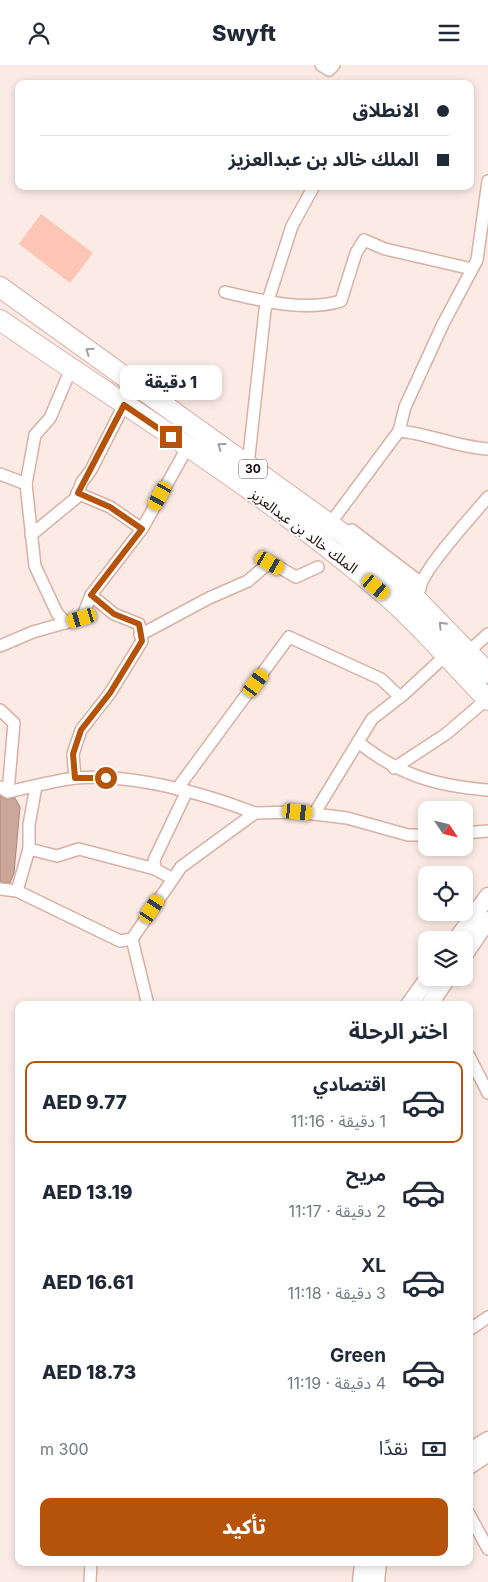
<!DOCTYPE html>
<html lang="ar">
<head>
<meta charset="utf-8">
<style>
	body { margin:0; font-family:Inter,"Noto Sans Arabic",sans-serif; background:#f2f2f3; color:#1f2937; direction:rtl; height:100vh; display:flex; flex-direction:column; font-size:19px; white-space:nowrap }
	* { box-sizing:border-box; margin:0 }
	p { font-size:16px; color:#747a83 }
	.icon { flex:none; width:28px; height:28px; fill:none; stroke:currentColor; stroke-width:2; stroke-linecap:round; stroke-linejoin:round }
	.map { position:relative; flex:1; overflow:hidden; direction:ltr }
	.details { position:absolute; left:15px; top:936px; width:458px; height:565px; display:flex; flex-direction:column; background:#fff; border-radius:10px; box-shadow:0 2px 8px #0003; direction:rtl }
	.details>* { flex:none }
	.guide { position:absolute; left:15px; top:15px; width:459px; height:110px; border-radius:10px; box-shadow:0 2px 8px #0003; direction:rtl; display:grid; align-content:center; height:110px; padding:0 25px; background:#fff }
	.needle { width:32px; rotate:125deg }
	.controls { position:absolute; left:418px; top:736px; display:grid; gap:10px }
	.controls a { display:grid; place-items:center; width:55px; height:55px; border-radius:10px; background:#fff; box-shadow:0 2px 8px #0003; font-size:25px }
	.end { position:absolute; width:22px; height:22px; margin:-11px; border:6px solid #b45309; background:#fff; box-shadow:0 0 0 2px #fff }
	.from { border-radius:50% }
	.bubble { position:absolute; height:35px; border-radius:10px; background:#fff; box-shadow:0 2px 8px #0003; font-size:16px; font-weight:800; line-height:35px; text-align:center; direction:rtl }
	.car { position:absolute; width:15px; height:30px; margin:-15px -8px; border-radius:6px; box-shadow:0 0 4px 1px #0007; background:linear-gradient(#f5c518 24%,#345 0 40%,#f5c518 0 76%,#345 0 86%,#f5c518 0) }
	.guide b { display:flex; align-items:center; gap:18px; height:48px; font-size:19px }
	.guide b+b { border-top:1px solid #e0e1e3 }
	.guide i { width:12px; height:12px; background:#1f2937 }
	ul { padding:0; list-style:none }
	li { display:flex; align-items:center; gap:15px; height:82px; margin:0 10px 8px; padding:0 15px; border:2px solid transparent; border-radius:10px }
	li div { flex:1 }
	li b { display:block; font-size:19px }
	li em { font-style:normal; font-weight:800 }
	li.current { border-color:#b45309 }
	li>.icon { width:45px; height:45px; stroke-width:1.5 }
	h2 { padding:0 25px; font-size:22px; line-height:60px }
	.pay { display:flex; align-items:center; gap:12px; height:55px; padding:0 25px; font-size:19px }
	.pay p { margin-inline-start:auto }
	.button { display:flex; gap:10px; margin-top:auto; padding:10px 25px }
	.button a { flex:1; height:58px; border-radius:10px; background:#b45309; color:#fff; font-size:20px; font-weight:800; line-height:58px; text-align:center }
	header { display:flex; justify-content:space-between; align-items:center; height:65px; padding:0 25px; background:#fff; font-size:22px; font-weight:800 }
	.map>svg:first-child { display:block }
	.green { fill:#fcc5b4 }
	.building { fill:#cda69a; stroke:#ab857a }
	.lines { fill:none; stroke-linecap:round; stroke-linejoin:round }
	.street-casing { stroke:#d8b0a4; stroke-width:14 }
	.secondary-casing { stroke:#d8b0a4; stroke-width:19 }
	.highway-casing { stroke:#d8b0a4; stroke-width:22 }
	.street { stroke:#fff; stroke-width:11 }
	.secondary { stroke:#fff; stroke-width:16 }
	.highway { stroke:#fff; stroke-width:20 }
	.oneway { stroke:#a39d9c }
	.route { stroke:#b45309; stroke-width:6 }
	.labels { text-anchor:middle; stroke-width:4; stroke-linejoin:round; paint-order:stroke }
	.shield { fill:#fcfcfc; stroke:#5d5351; stroke-width:1 }
	.shield-label { font-size:12px; font-weight:bold; fill:#190b08 }
	.street-label { font-size:14px; fill:#190b08; stroke:#fcfcfc }
</style>
</head>
<body>
<header><svg class="icon" aria-label="menu" viewBox="0 0 24 24"><path d="M4 6h16M4 12h16M4 18h16"/></svg>Swyft<svg class="icon" aria-label="person" viewBox="0 0 24 24"><circle cx="12" cy="8" r="4"/><path d="M4 21q1-7 8-7t8 7"/></svg></header>
<div class="map">
<svg width="488" height="1517" viewBox="0 0 488 1517">
	<rect width="100%" height="100%" fill="#fcebe5"/>
	<path class="green" d="M41 149 93 188 70 218 19 179Z"/>
	<path class="building" d="M0 731 7 734 15 733 20 742 14 808 10 818 0 817Z"/>
	<g class="lines">
		<defs>
			<g id="street">
				<path d="M321 0 329 5 334 0"/>
				<path d="M225 227C263 236 304 247 341 236L356 188 364 175 385 184 472 204"/>
				<path d="M399 366 405 342 443 259 477 195 488 116"/>
				<path d="M248 400 265 245 292 161 314 121"/>
				<path d="M0 409 26 419"/>
				<path d="M77 428 110 442 142 464"/>
				<path d="M335 452 399 366C430 369 457 382 488 384"/>
				<path d="M352 465 420 517"/>
				<path d="M31 470 76 433 82 417 91 405 124 340"/>
				<path d="M420 524C420 507 474 449 488 432"/>
				<path d="M66 558 57 548 35 501 26 419 35 370 50 353 71 304"/>
				<path d="M140 570 209 533 248 516 270 497 296 512 318 502"/>
				<path d="M0 581 33 567 82 553 91 530 142 464 187 383"/>
				<path d="M468 587 488 569"/>
				<path d="M0 645 14 658 8 727"/>
				<path d="M358 677C399 710 436 721 488 725"/>
				<path d="M394 703 446 669 487 634"/>
				<path d="M75 713 73 689 81 665 110 628 142 576 139 559 114 549 91 530"/>
				<path d="M0 722 8 727C30 722 53 716 75 713 131 708 203 728 255 748"/>
				<path d="M177 724 289 572 381 614 400 632"/>
				<path d="M314 749 372 654 404 629 445 591"/>
				<path d="M464 768 488 766"/>
				<path d="M29 784 57 791 79 784 155 804 173 814"/>
				<path d="M155 804 154 795 187 726"/>
				<path d="M0 824 17 826 120 876 132 874 181 802 255 748 298 747 347 753 408 770H426"/>
				<path d="M17 826 29 784V760L36 721"/>
				<path d="M132 874 148 940"/>
				<path d="M469 991 488 1028"/>
				<path d="M469 1265 488 1252"/>
				<path d="M469 1449 488 1484"/>
				<path d="M90 1517 91 1498"/>
			</g>
			<g id="secondary">
				<path d="M456 875 488 831"/>
				<path d="M464 890 488 855"/>
				<path d="M409 940 429 912"/>
				<path d="M429 940 448 912"/>
				<path d="M469 1387 488 1375"/>
				<path d="M469 1401 488 1388"/>
				<path d="M361 1517 363 1498"/>
				<path d="M376 1517 378 1498"/>
			</g>
			<g id="highway">
				<path d="M0 222 346 471 419 537 488 608"/>
				<path d="M0 255C130 345 268 428 388 532 423 563 455 601 488 635"/>
			</g>
		</defs>
		<use href="#street" class="street-casing"/>
		<use href="#secondary" class="secondary-casing"/>
		<use href="#highway" class="highway-casing"/>
		<use href="#street" class="street"/>
		<use href="#secondary" class="secondary"/>
		<use href="#highway" class="highway"/>
	</g>
	<defs><path id="oneway-chevron" d="M-2-3.5L2.5 0L-2 3.5" fill="none" stroke-width="1.6" stroke-linecap="round" stroke-linejoin="round" transform="scale(1.25)"/></defs>
	<g class="oneway">
		<use href="#oneway-chevron" transform="translate(89 286) rotate(-145)"/>
		<use href="#oneway-chevron" transform="translate(221 381) rotate(-144)"/>
		<use href="#oneway-chevron" transform="translate(442 560) rotate(-134)"/>
	</g>
	<g class="lines">
		<path class="route" d="M106 713H75L73 689 81 665 110 628 142 576 139 559 114 549 91 530 142 464 110 442 78 428 124 340 171 372"/>
	</g>
	<g class="labels">
		<rect class="shield" x="239" y="394.5" width="28" height="19" rx="4"/>
		<g class="shield-label">
			<text x="253" y="408">30</text>
		</g>
		<g class="street-label">
			<text transform="translate(304 466) rotate(37)" y="5">الملك خالد بن عبدالعزيز</text>
		</g>
	</g>
</svg>
<div class="controls">
<a><svg class="needle" viewBox="-14 -14 28 28"><path d="M0-13l5 13h-10z" fill="#e53935"/><path d="M0 13l5-13h-10z" fill="#747a83"/></svg></a>
<a><svg class="icon" aria-label="locate" viewBox="0 0 24 24"><circle cx="12" cy="12" r="6"/><path d="M12 2v4M12 18v4M2 12h4M18 12h4"/></svg></a>
<a><svg class="icon" aria-label="layers" viewBox="0 0 24 24"><path d="M12 4l9 5-9 5-9-5zM3 14l9 5 9-5"/></svg></a>
</div>
<i class="end from" style="left:106px;top:713px"></i>
<i class="end" style="left:171px;top:372px"></i>
<div class="bubble" style="left:120px;top:300px;width:102px">1 دقيقة</div>
<i class="car" style="left:160px;top:431px;rotate:209deg"></i>
<i class="car" style="left:270px;top:498px;rotate:120deg"></i>
<i class="car" style="left:376px;top:522px;rotate:130deg"></i>
<i class="car" style="left:82px;top:553px;rotate:253deg"></i>
<i class="car" style="left:256px;top:618px;rotate:36deg"></i>
<i class="car" style="left:298px;top:747px;rotate:96deg"></i>
<i class="car" style="left:152px;top:844px;rotate:34deg"></i>
<div class="guide">
<b><i class="from"></i>الانطلاق</b>
<b><i></i>الملك خالد بن عبدالعزيز</b>
</div>
<section class="details">
<h2>اختر الرحلة</h2>
<ul>
<li class="current"><svg class="icon" aria-label="car" viewBox="0 0 24 24"><path d="M5 17H2v-5l4-1 3-4h7l3 4 3 1v5h-3M9 17h6M6 11h13"/><circle cx="7" cy="17" r="2"/><circle cx="17" cy="17" r="2"/></svg><div><b>اقتصادي</b><p>1 دقيقة · 11:16</p></div><em>AED 9.77</em></li>
<li><svg class="icon" aria-label="car" viewBox="0 0 24 24"><path d="M5 17H2v-5l4-1 3-4h7l3 4 3 1v5h-3M9 17h6M6 11h13"/><circle cx="7" cy="17" r="2"/><circle cx="17" cy="17" r="2"/></svg><div><b>مريح</b><p>2 دقيقة · 11:17</p></div><em>AED 13.19</em></li>
<li><svg class="icon" aria-label="car" viewBox="0 0 24 24"><path d="M5 17H2v-5l4-1 3-4h7l3 4 3 1v5h-3M9 17h6M6 11h13"/><circle cx="7" cy="17" r="2"/><circle cx="17" cy="17" r="2"/></svg><div><b>XL</b><p>3 دقيقة · 11:18</p></div><em>AED 16.61</em></li>
<li><svg class="icon" aria-label="car" viewBox="0 0 24 24"><path d="M5 17H2v-5l4-1 3-4h7l3 4 3 1v5h-3M9 17h6M6 11h13"/><circle cx="7" cy="17" r="2"/><circle cx="17" cy="17" r="2"/></svg><div><b>Green</b><p>4 دقيقة · 11:19</p></div><em>AED 18.73</em></li>
</ul>
<div class="pay"><svg class="icon" aria-label="cash" viewBox="0 0 24 24"><path d="M3 7h18v10H3z"/><circle cx="12" cy="12" r="2"/></svg>نقدًا<p>300 m</p></div>
<div class="button"><a>تأكيد</a></div>
</section>
</div>
</body>
</html>
